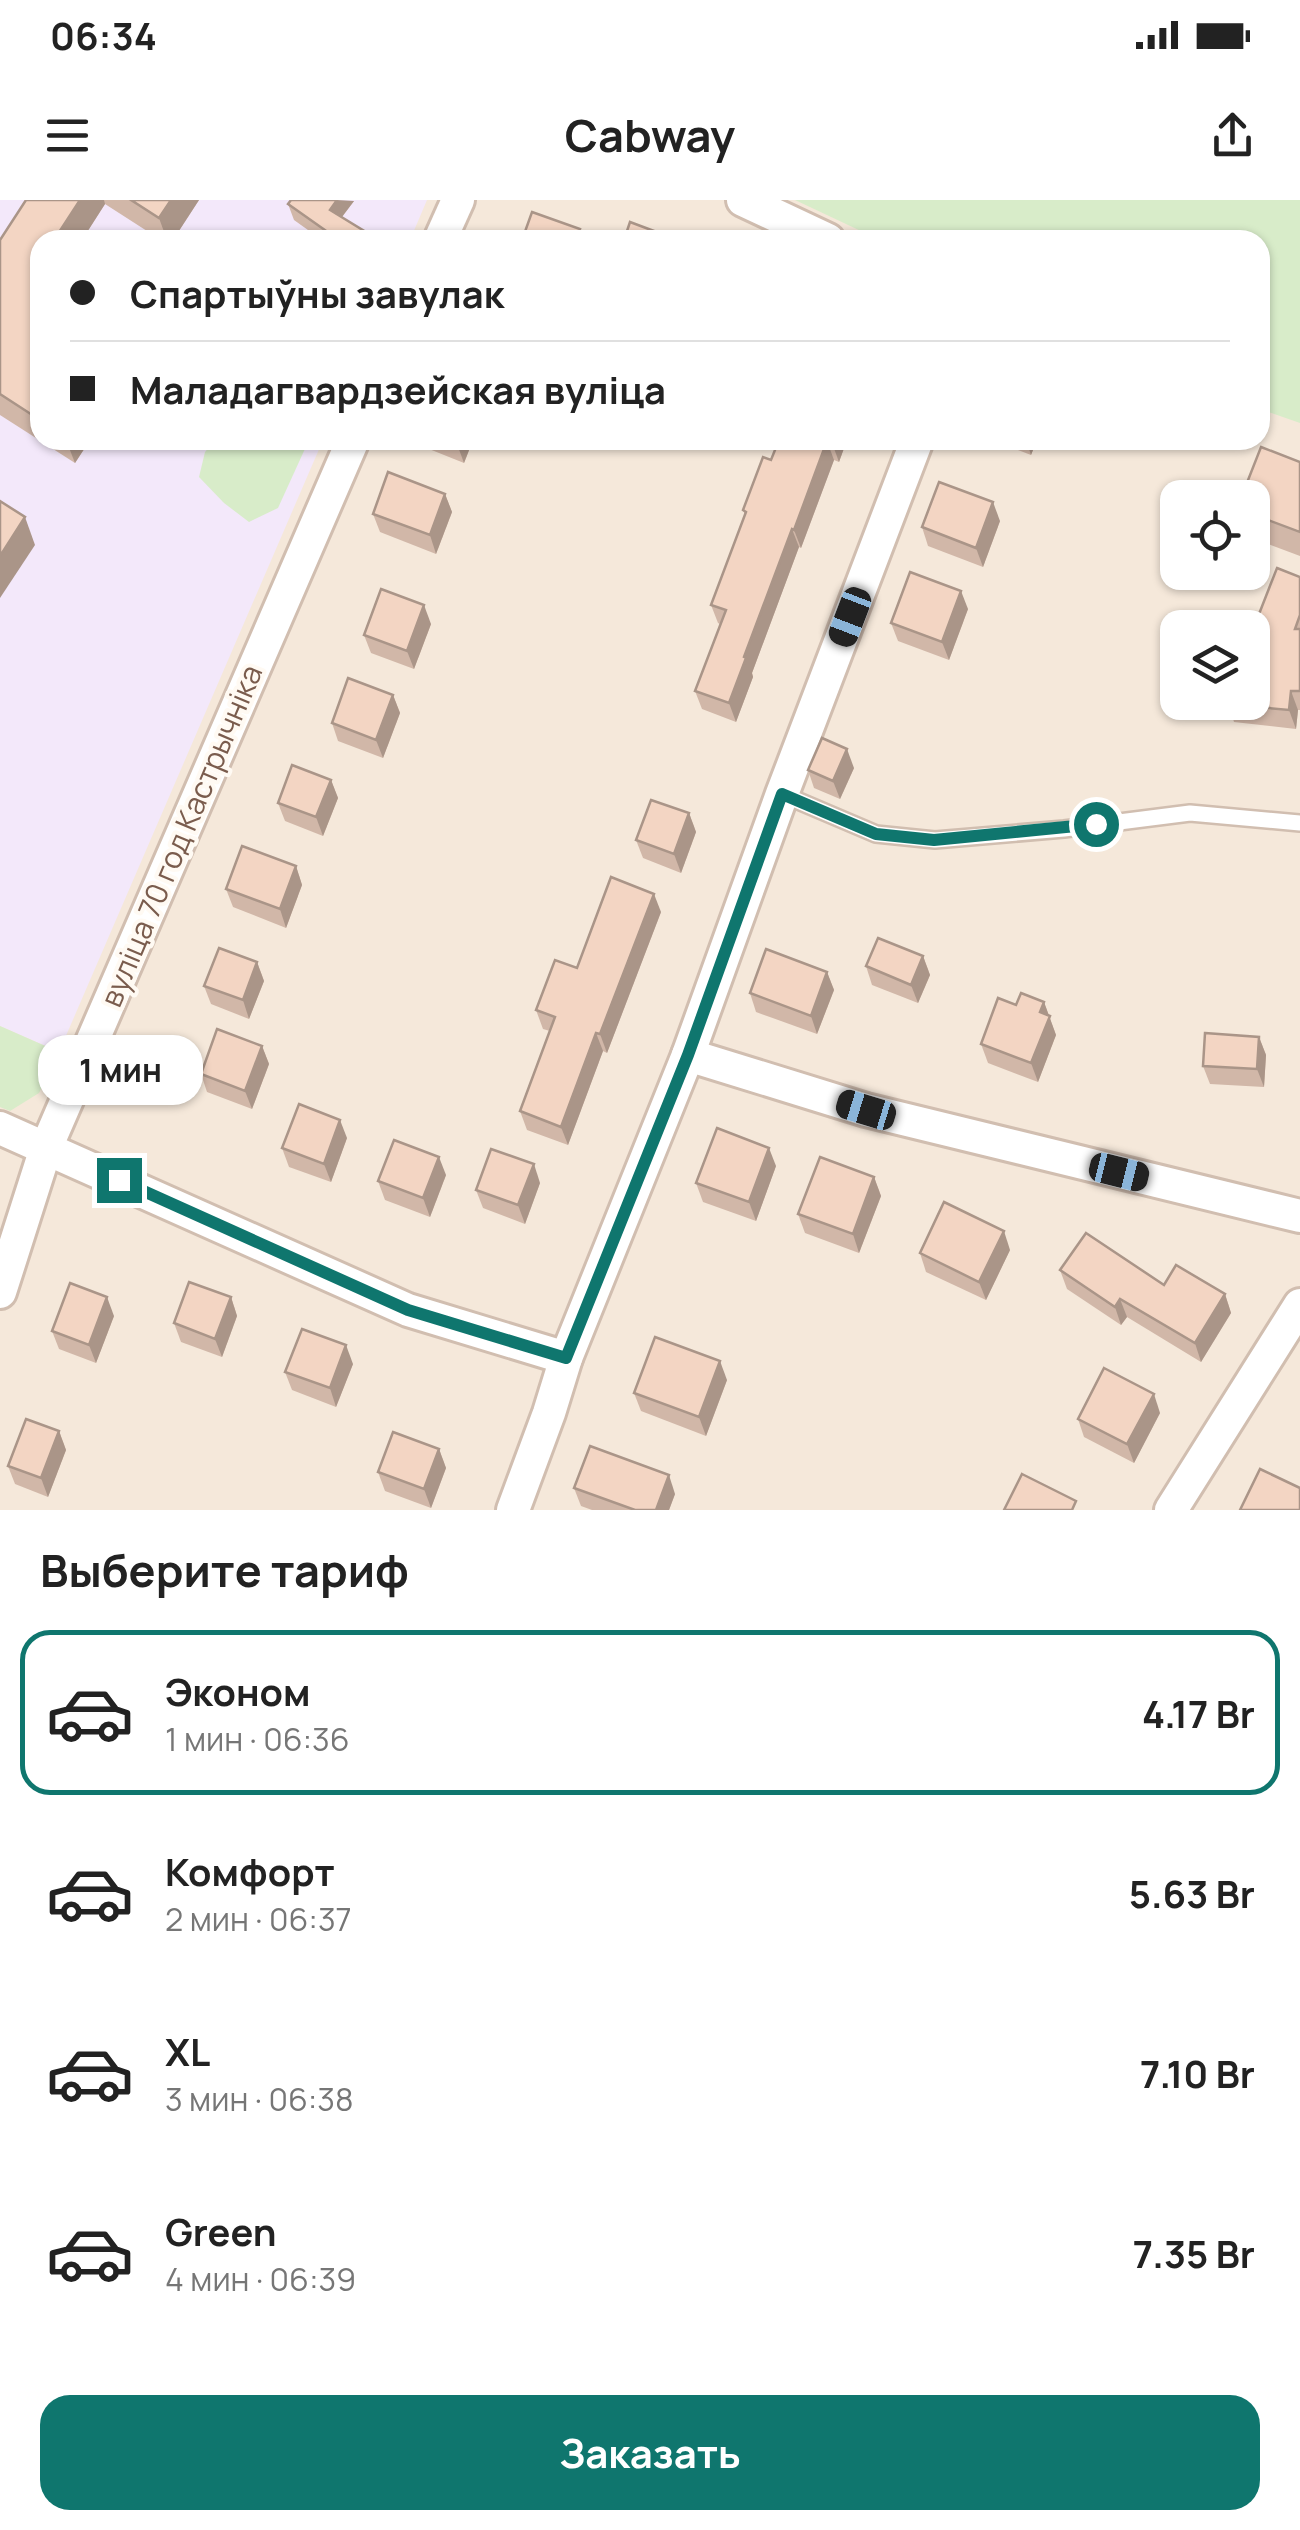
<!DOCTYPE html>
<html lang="ru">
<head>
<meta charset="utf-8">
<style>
	body { margin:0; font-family:Manrope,sans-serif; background:#f6f6f6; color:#222; height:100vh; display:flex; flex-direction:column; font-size:38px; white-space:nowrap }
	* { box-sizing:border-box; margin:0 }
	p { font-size:32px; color:#767676 }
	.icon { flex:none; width:55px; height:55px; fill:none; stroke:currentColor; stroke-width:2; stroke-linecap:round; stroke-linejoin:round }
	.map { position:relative; height:1310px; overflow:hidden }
	.panel { display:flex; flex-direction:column; background:#fff; flex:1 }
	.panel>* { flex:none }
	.banner { position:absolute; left:30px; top:30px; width:1240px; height:220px; border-radius:30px; box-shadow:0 2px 8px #0004; display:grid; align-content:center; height:220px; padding:0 40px; background:#fff }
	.controls { position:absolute; left:1160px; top:280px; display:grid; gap:20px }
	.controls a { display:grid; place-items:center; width:110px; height:110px; border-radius:20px; background:#fff; box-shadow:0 2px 8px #0004; font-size:50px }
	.end { position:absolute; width:45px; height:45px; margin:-22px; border:12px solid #0f766e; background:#fff; box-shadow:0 0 0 5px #fff }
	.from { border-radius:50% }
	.bubble { position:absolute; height:70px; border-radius:30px; background:#fff; box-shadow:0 2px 8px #0004; font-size:32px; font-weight:700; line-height:70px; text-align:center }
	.car { position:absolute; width:30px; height:60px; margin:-30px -15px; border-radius:12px; box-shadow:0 0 8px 2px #0007; background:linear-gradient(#222 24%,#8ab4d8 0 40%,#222 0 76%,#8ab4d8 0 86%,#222 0) }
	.banner b { display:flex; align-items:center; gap:35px; height:95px; font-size:38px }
	.banner b+b { border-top:2px solid #e0e0e0 }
	.banner i { width:25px; height:25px; background:#222 }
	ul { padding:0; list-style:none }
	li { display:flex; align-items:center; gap:30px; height:165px; margin:0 20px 15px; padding:0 20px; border:5px solid transparent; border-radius:30px }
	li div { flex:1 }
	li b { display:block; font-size:38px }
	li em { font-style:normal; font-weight:700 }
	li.current { border-color:#0f766e }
	li>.icon { width:90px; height:90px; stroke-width:1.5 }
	h2 { padding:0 40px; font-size:45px; line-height:120px }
	.action { display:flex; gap:20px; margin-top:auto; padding:20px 40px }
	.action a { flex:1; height:115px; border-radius:30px; background:#0f766e; color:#fff; font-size:40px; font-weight:700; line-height:115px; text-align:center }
	.status { display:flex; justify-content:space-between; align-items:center; height:70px; padding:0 50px; background:#fff; direction:ltr }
	.status svg { height:28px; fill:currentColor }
	header { display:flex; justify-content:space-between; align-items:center; height:130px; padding:0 40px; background:#fff; font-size:45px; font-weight:700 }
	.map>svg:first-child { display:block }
	.residential { fill:#f5e8da; fill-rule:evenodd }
	.education { fill:#f3e8fa }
	.green { fill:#d8ecc9 }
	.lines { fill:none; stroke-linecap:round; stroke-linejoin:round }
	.lane-casing { stroke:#d1beb0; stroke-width:20 }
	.street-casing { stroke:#d1beb0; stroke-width:38 }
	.lane { stroke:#fff; stroke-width:15 }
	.street { stroke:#fff; stroke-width:32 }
	.wall { fill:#d1b7a8 }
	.shaded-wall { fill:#aa9588 }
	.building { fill:#f3d5c3; stroke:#aa9588; stroke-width:2.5 }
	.route { stroke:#0f766e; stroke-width:12 }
	.labels { text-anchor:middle; stroke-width:8; stroke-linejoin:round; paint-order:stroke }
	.street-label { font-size:30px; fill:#7a5c4d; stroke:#fffaf3 }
</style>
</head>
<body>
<div class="status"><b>06:34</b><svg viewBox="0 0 49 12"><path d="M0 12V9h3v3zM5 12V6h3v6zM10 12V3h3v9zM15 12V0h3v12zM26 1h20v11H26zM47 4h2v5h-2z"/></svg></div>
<header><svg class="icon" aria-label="menu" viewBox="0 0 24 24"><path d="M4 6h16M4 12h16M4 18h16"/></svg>Cabway<svg class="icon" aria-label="share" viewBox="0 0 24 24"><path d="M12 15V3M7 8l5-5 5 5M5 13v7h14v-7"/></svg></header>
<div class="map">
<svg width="1300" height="1310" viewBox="0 0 1300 1310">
	<rect width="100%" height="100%" fill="#fdf6ec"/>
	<path class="residential" d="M0 0H1300V1310H0ZM40 40H1260V240H40ZM1178 298H1252V372H1178ZM1178 428H1252V502H1178Z"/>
	<path class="education" d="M0 0H427L410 40H40V240H323L59 852 0 826Z"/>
	<g class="green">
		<path d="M795 0H1300V223L1260 209V40H880Z"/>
		<path d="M215 240H309L278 308 249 322 224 303 199 277 205 252Z"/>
		<path d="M0 826 59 852 39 893 10 911 0 907Z"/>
	</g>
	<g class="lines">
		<defs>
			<path id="lane" d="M782 594 876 634 935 640 1064 629 1190 613 1300 623"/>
			<g id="street">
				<path d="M743 0 828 40"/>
				<path d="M440 40 458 0"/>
				<path d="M688 855 866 910 1300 1016"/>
				<path d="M0 928 408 1110 566 1158"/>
				<path d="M0 1092 46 948 353 240"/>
				<path d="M513 1310 549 1213 566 1158 688 855 782 594 917 240"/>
				<path d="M1171 1310 1300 1105"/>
			</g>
		</defs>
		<use href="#lane" class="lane-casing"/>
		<use href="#street" class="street-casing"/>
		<use href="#lane" class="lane"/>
		<use href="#street" class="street"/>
	</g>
	<g class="wall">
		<path d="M26 0H199L173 40H161L105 4 82 40H40V240H90L75 263 0 215V40Z"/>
		<path d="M354 1 342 17 374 37 375 40H322L294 20 288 4Z"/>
		<path d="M421 240H473L464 263 424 247Z"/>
		<path d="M779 240H847L839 262 834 260 801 348 799 347 752 473 753 477 736 522 702 509 695 491 720 424 718 423 711 405 745 315 743 310 771 260Z"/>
		<path d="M992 240H1037L1031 255Z"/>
		<path d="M1300 262V356L1252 338V298Z"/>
		<path d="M445 294 452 312 436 354 380 332 373 314Z"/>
		<path d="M1000 321 983 367 928 346 922 327Z"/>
		<path d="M1300 377V510H1298L1296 529 1234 522 1228 502Z"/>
		<path d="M968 409 949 460 898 441 891 423Z"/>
		<path d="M431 424 414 469 371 453 364 435Z"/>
		<path d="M393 495 400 513 383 558 338 541 332 523Z"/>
		<path d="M854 568 840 599 814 588 808 570Z"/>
		<path d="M331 580 338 598 323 636 285 621 278 603Z"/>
		<path d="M689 613 696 632 681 673 643 658 636 640Z"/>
		<path d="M296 666 302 685 286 728 233 707 226 689Z"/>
		<path d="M661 712 607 853 603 851 568 945 527 930 520 911 550 831 543 829 536 810 577 768Z"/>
		<path d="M923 756 930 775 918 803 872 785 866 766Z"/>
		<path d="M257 762 264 781 249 819 211 804 204 786Z"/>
		<path d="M827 772 834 790 817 834 756 812 750 793Z"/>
		<path d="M1044 802 1056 835 1038 882 988 863 981 844 1016 805Z"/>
		<path d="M1259 837 1266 855 1264 887 1210 884 1203 866Z"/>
		<path d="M262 846 269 864 252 909 207 892 201 874Z"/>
		<path d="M347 938 331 982 289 967 282 948Z"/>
		<path d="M776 966 756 1021 703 1002 696 983Z"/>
		<path d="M446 975 430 1017 385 1000 378 981Z"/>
		<path d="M874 977 881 996 859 1053 805 1033 798 1014Z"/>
		<path d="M540 983 525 1024 483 1008 476 990Z"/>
		<path d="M1010 1050 986 1100 926 1072 920 1053Z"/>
		<path d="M1060 1070 1225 1094 1231 1113 1201 1162 1127 1117 1121 1125 1067 1089Z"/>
		<path d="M231 1097 237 1116 222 1157 181 1142 174 1123Z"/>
		<path d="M114 1116 96 1163 59 1149 52 1131Z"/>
		<path d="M353 1164 336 1207 292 1190 285 1172Z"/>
		<path d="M727 1180 706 1236 641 1211 634 1193Z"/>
		<path d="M1160 1213 1134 1263 1084 1237 1078 1219Z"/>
		<path d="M59 1231 66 1250 48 1297 15 1284 8 1266Z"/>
		<path d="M439 1249 446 1268 431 1308 385 1291 378 1272Z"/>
		<path d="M574 1288 675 1294 669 1310H592L581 1306Z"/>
	</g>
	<g class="shaded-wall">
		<path d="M80 0H104L105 4 82 40H54Z"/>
		<path d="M171 0H199L173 40H167L159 18Z"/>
		<path d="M337 0 354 1 335 26 330 10Z"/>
		<path d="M580 29 584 40H576Z"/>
		<path d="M66 240H90L75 263Z"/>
		<path d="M459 240H473L464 263 457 244Z"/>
		<path d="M833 240H847L839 262 832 243Z"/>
		<path d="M1026 240H1037L1031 255Z"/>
		<path d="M827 241 834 260 801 348 794 330Z"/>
		<path d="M445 294 452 312 436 354 430 335Z"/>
		<path d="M993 302 1000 321 983 367 976 348Z"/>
		<path d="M25 317 35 345 0 398V356Z"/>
		<path d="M792 329 799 347 752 473 753 477 736 522 729 503 744 457Z"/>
		<path d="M961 391 968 409 949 460 942 442Z"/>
		<path d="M424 405 431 424 414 469 407 451Z"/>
		<path d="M1291 491 1298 510 1296 529 1289 510Z"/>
		<path d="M393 495 400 513 383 558 376 540Z"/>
		<path d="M847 549 854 568 840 599 833 581Z"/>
		<path d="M331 580 338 598 323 636 316 617Z"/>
		<path d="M689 613 696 632 681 673 674 654Z"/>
		<path d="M296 666 302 685 286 728 280 709Z"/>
		<path d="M654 694 661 712 607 853 600 834Z"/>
		<path d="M923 756 930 775 918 803 911 785Z"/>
		<path d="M257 762 264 781 249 819 243 800Z"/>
		<path d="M827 772 834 790 817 834 811 816Z"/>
		<path d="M1044 802 1056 835 1038 882 1031 863 1040 812Z"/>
		<path d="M596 833 603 851 568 945 561 927Z"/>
		<path d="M1259 837 1266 855 1264 887 1257 869Z"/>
		<path d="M262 846 269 864 252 909 245 891Z"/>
		<path d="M340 920 347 938 331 982 324 964Z"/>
		<path d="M769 948 776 966 756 1021 749 1002Z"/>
		<path d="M439 957 446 975 430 1017 423 998Z"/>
		<path d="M534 964 540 983 525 1024 518 1005Z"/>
		<path d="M874 977 881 996 859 1053 853 1034Z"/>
		<path d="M1004 1031 1010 1050 986 1100 979 1082Z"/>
		<path d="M1225 1094 1231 1113 1201 1162 1195 1143Z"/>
		<path d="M107 1097 114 1116 96 1163 89 1145Z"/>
		<path d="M231 1097 237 1116 222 1157 215 1139Z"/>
		<path d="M1120 1099 1127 1117 1121 1125 1115 1107Z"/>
		<path d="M346 1145 353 1164 336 1207 330 1188Z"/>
		<path d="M720 1161 727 1180 706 1236 699 1217Z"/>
		<path d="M1154 1194 1160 1213 1134 1263 1127 1244Z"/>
		<path d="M59 1231 66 1250 48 1297 41 1278Z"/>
		<path d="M439 1249 446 1268 431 1308 424 1289Z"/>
		<path d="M669 1275 675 1294 669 1310H656Z"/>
	</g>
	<g class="building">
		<path d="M26 0H80L54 40H40V220L0 194V40Z"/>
		<path d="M131 0H171L159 18Z"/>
		<path d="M291 0H337L330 10 374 37 372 40H339L288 4Z"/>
		<path d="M532 12 580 29 576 40H522Z"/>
		<path d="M630 22 678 40H624Z"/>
		<path d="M779 240H833L832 243 827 241 794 330 792 329 744 457 746 458 729 503 695 491 726 410 711 405 746 312 743 310 763 257 771 260Z"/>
		<path d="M1261 247 1300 262V332L1252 314V298H1241Z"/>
		<path d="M388 272 445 294 430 335 373 314Z"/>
		<path d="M939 282 993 302 976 348 922 327Z"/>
		<path d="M0 301 25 317 0 356Z"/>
		<path d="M1277 368 1300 377V415L1295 429H1300V491H1291L1289 510 1228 504 1252 502V432Z"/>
		<path d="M910 372 961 391 942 442 891 423Z"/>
		<path d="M381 389 424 405 407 451 364 435Z"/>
		<path d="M348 478 393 495 376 540 332 523Z"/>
		<path d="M822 538 847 549 833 581 808 570Z"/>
		<path d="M292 565 331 580 316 617 278 603Z"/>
		<path d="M651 600 689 613 674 654 636 640Z"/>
		<path d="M242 646 296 666 280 709 226 689Z"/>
		<path d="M611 677 654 694 600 834 596 833 561 927 520 911 555 817 536 810 555 760 577 768Z"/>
		<path d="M878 738 923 756 911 785 866 766Z"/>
		<path d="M219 748 257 762 243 800 204 786Z"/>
		<path d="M766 749 827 772 811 816 750 793Z"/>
		<path d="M1021 793 1044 802 1040 812 1050 816 1031 863 981 844 998 798 1016 805Z"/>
		<path d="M217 829 262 846 245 891 201 874Z"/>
		<path d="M1205 833 1259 837 1257 869 1203 866Z"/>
		<path d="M299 904 340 920 324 964 282 948Z"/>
		<path d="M717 928 769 948 749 1002 696 983Z"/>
		<path d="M394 940 439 957 423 998 378 981Z"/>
		<path d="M491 949 534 964 518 1005 476 990Z"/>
		<path d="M820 957 874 977 853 1034 798 1014Z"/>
		<path d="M944 1002 1004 1031 979 1082 920 1053Z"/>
		<path d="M1086 1033 1164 1085 1176 1065 1225 1094 1195 1143 1120 1099 1115 1107 1060 1070Z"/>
		<path d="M189 1082 231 1097 215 1139 174 1123Z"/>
		<path d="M70 1083 107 1097 89 1145 52 1131Z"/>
		<path d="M302 1129 346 1145 330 1188 285 1172Z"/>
		<path d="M655 1137 720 1161 699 1217 634 1193Z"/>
		<path d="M1104 1168 1154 1194 1127 1244 1078 1219Z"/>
		<path d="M26 1219 59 1231 41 1278 8 1266Z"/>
		<path d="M393 1232 439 1249 424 1289 378 1272Z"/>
		<path d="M590 1246 669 1275 656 1310H635L574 1288Z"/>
		<path d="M1260 1269 1300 1288V1310H1240Z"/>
		<path d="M1022 1274 1076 1301 1072 1310H1004Z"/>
	</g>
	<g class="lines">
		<path class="route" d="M119 980 408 1110 566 1158 688 855 782 594 876 634 934 640 1096 624"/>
	</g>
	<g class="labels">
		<g class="street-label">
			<text transform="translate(182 636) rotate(-67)" y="10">вуліца 70 год Кастрычніка</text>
		</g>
	</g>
</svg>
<div class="controls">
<a><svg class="icon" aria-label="locate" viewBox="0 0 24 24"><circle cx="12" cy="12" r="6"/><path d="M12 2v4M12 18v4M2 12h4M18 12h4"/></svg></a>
<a><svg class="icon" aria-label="layers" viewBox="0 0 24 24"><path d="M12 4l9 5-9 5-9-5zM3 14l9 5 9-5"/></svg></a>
</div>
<i class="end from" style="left:1096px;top:624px"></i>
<i class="end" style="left:119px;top:980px"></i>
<div class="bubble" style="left:38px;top:835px;width:165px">1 мин</div>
<i class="car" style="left:850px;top:417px;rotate:201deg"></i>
<i class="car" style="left:866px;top:910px;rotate:287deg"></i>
<i class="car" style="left:1119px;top:972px;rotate:104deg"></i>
<div class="banner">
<b><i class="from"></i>Спартыўны завулак</b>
<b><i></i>Маладагвардзейская вуліца</b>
</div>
</div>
<section class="panel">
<h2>Выберите тариф</h2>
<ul>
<li class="current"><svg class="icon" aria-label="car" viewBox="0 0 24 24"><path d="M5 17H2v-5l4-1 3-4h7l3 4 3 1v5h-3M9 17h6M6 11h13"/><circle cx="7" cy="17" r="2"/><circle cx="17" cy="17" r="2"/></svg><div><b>Эконом</b><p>1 мин · 06:36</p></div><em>4.17 Br</em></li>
<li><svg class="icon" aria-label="car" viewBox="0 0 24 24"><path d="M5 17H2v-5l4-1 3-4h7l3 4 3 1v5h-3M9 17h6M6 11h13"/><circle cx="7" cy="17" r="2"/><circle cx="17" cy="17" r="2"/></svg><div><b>Комфорт</b><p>2 мин · 06:37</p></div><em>5.63 Br</em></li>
<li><svg class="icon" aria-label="car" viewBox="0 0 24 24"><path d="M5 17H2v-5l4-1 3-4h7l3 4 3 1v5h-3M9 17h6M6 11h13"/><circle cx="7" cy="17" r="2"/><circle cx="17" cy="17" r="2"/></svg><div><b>XL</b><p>3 мин · 06:38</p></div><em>7.10 Br</em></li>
<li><svg class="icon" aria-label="car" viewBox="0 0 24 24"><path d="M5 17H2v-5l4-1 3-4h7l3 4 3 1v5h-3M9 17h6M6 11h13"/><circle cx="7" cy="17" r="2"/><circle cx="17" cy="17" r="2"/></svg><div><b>Green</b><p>4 мин · 06:39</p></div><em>7.35 Br</em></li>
</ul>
<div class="action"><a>Заказать</a></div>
</section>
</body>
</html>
